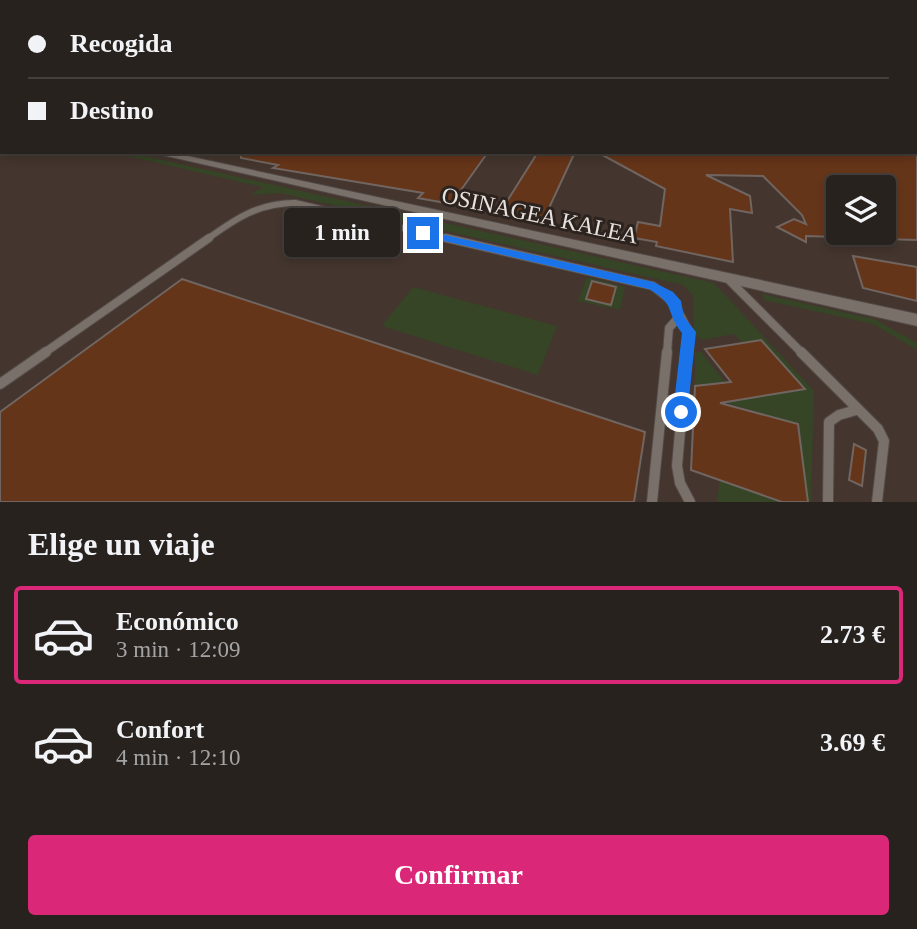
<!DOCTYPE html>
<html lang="es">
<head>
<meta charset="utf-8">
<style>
	body { margin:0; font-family:Georgia,serif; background:#302a27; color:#f1f3f6; height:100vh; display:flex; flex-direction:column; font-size:26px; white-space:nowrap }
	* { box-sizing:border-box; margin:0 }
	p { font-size:23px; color:#a5a4a4 }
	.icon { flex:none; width:38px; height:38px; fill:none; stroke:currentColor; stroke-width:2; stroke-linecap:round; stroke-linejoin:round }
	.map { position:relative; height:502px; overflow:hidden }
	.side { display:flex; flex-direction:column; background:#28221e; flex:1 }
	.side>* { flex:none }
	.banner { position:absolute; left:0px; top:0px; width:917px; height:154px; box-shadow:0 4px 10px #0003,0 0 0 2px #443f3c; display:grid; align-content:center; height:154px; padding:0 28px; background:#28221e }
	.fabs { position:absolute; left:826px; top:175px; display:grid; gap:14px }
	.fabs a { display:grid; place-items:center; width:70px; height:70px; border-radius:7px; background:#28221e; box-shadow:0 4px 10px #0003,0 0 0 2px #443f3c; font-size:35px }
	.end { position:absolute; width:32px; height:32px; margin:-16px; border:9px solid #1a73e8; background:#fff; box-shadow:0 0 0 4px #fff }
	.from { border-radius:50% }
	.bubble { position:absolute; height:49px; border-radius:7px; background:#28221e; box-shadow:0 4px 10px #0003,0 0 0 2px #443f3c; font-size:23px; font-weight:700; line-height:49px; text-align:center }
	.banner b { display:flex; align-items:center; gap:24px; height:66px; font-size:26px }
	.banner b+b { border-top:2px solid #443f3c }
	.banner i { width:18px; height:18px; background:#f1f3f6 }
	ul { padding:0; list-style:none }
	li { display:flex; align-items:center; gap:21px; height:98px; margin:0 14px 10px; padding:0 14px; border:4px solid transparent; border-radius:7px }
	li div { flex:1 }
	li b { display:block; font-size:26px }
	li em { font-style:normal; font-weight:700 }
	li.on { border-color:#db2777 }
	li>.icon { width:63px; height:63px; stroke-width:1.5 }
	h2 { padding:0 28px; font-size:32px; line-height:84px }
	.action { display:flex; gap:14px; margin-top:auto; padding:14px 28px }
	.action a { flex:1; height:80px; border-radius:7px; background:#db2777; color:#fff; font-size:28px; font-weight:700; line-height:80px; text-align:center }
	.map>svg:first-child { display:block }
	.built { fill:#44362e; fill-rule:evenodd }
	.green { fill:#354525 }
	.building { fill:#653519; stroke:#706560; stroke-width:2 }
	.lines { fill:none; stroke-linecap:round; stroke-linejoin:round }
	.service-far2-casing { stroke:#524a47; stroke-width:8 }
	.service-far1-casing { stroke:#524a47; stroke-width:10 }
	.service-casing { stroke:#524a47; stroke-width:12 }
	.minor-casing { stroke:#524a47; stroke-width:2 }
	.tertiary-casing { stroke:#524a47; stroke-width:1 }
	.service-far2 { stroke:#7a706a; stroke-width:6 }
	.service-far1 { stroke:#7a706a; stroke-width:8 }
	.service { stroke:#7a706a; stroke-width:10 }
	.minor { fill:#7a706a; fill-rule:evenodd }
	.tertiary { fill:#7a706a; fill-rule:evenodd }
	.route { fill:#1a73e8 }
	.labels { text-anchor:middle; stroke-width:6; stroke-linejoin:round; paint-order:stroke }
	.street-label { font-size:23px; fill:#e8e2df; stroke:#2c231f }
</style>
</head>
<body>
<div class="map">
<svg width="917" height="502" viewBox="0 0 917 502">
	<rect width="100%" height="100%" fill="#362d28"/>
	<path class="built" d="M0 87 2 152H915L917 87V502H0ZM838 187H884V233H838Z"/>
	<g class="green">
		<path d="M111 152H126L714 283 814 391 811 502H808L798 424 720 401 804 388 761 340 743 343 734 334 702 340 694 334 693 295 683 285 280 193 251 195 263 187Z"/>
		<path d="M591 278 625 287 620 310 578 301 586 279Z"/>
		<path d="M413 287 557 326 538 375 382 326Z"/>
		<path d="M762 294 874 319 917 343V350L873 324 764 300Z"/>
		<path d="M695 352H701L725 382 695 386Z"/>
		<path d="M720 480 782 502H717Z"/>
	</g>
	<g class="building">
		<path d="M241 152H488L451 204 418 198 423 193 273 168 278 165 241 158Z"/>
		<path d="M538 152H575L542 223 499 214Z"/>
		<path d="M597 152H917V240L884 239V179L838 178V237L806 236V242L777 227 794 219 806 224 802 215 763 176 706 175 750 196 752 213 730 209 733 262 656 246 657 242 634 238 638 222 660 226 665 189Z"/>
		<path d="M853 256 917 267V301L863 288Z"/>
		<path d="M182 279 645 432 634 502H0V412Z"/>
		<path d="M592 281 616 287 611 305 586 299Z"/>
		<path d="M761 340 805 389 720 403 798 424 808 502H782L691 470 695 386 731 382 705 349Z"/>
		<path d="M854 444 866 450 862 486 849 480Z"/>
	</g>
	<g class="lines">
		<defs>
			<path id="service-far2" d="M206 240C235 219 258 203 295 203L454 240"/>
			<g id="service-far1">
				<path d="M446 238 653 286 673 302 689 332 687 353"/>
				<path d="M727 278 802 353"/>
				<path d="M44 353 209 238"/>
				<path d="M667 353 669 328 678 318"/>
			</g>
			<g id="service">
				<path d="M687 352 677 466 680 483 690 502"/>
				<path d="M801 352 878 429 884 441 877 502"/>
				<path d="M0 384 46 352"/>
				<path d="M652 502 667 352"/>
				<path d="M828 502 829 422 839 415 856 410"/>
			</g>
			<path id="minor" d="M149 152H169L917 314V326Z"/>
			<rect id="tertiary" x="0" y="123" width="2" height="6"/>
		</defs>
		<use href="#service-far2" class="service-far2-casing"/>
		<use href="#service-far1" class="service-far1-casing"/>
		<use href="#service" class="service-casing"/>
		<use href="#minor" class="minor-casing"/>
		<use href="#tertiary" class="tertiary-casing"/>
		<use href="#service-far2" class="service-far2"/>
		<use href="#service-far1" class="service-far1"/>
		<use href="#service" class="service"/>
		<use href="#minor" class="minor"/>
		<use href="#tertiary" class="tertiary"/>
	</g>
	<linearGradient id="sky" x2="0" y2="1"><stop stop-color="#1e1916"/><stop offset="0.55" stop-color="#4c4c53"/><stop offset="1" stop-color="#4c4c53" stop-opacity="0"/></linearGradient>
	<rect width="917" height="157" fill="url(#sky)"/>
	<path class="route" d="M423 230 653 282 673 292 681 301 684 317 696 332 687 417H676L673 412 682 333C664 310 677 305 649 289L419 235 417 233Z"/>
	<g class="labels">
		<g class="street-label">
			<text transform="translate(540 215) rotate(12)" y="8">OSINAGEA KALEA</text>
		</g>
	</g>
</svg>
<div class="fabs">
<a><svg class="icon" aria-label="layers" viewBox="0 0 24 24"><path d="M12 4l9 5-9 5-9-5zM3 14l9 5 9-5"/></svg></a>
</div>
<i class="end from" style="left:681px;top:412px"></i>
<i class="end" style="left:423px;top:233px"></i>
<div class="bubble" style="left:284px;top:208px;width:116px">1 min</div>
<div class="banner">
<b><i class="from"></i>Recogida</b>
<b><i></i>Destino</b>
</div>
</div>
<section class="side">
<h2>Elige un viaje</h2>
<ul>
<li class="on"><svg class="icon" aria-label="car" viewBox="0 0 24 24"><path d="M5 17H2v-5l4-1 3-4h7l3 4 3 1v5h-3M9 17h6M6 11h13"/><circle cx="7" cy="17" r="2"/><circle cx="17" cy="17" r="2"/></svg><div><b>Económico</b><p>3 min · 12:09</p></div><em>2.73 €</em></li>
<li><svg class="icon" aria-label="car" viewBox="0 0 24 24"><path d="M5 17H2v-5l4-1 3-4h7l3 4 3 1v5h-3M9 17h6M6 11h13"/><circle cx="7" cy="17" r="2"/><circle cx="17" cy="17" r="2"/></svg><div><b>Confort</b><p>4 min · 12:10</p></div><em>3.69 €</em></li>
</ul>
<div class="action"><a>Confirmar</a></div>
</section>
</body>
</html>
